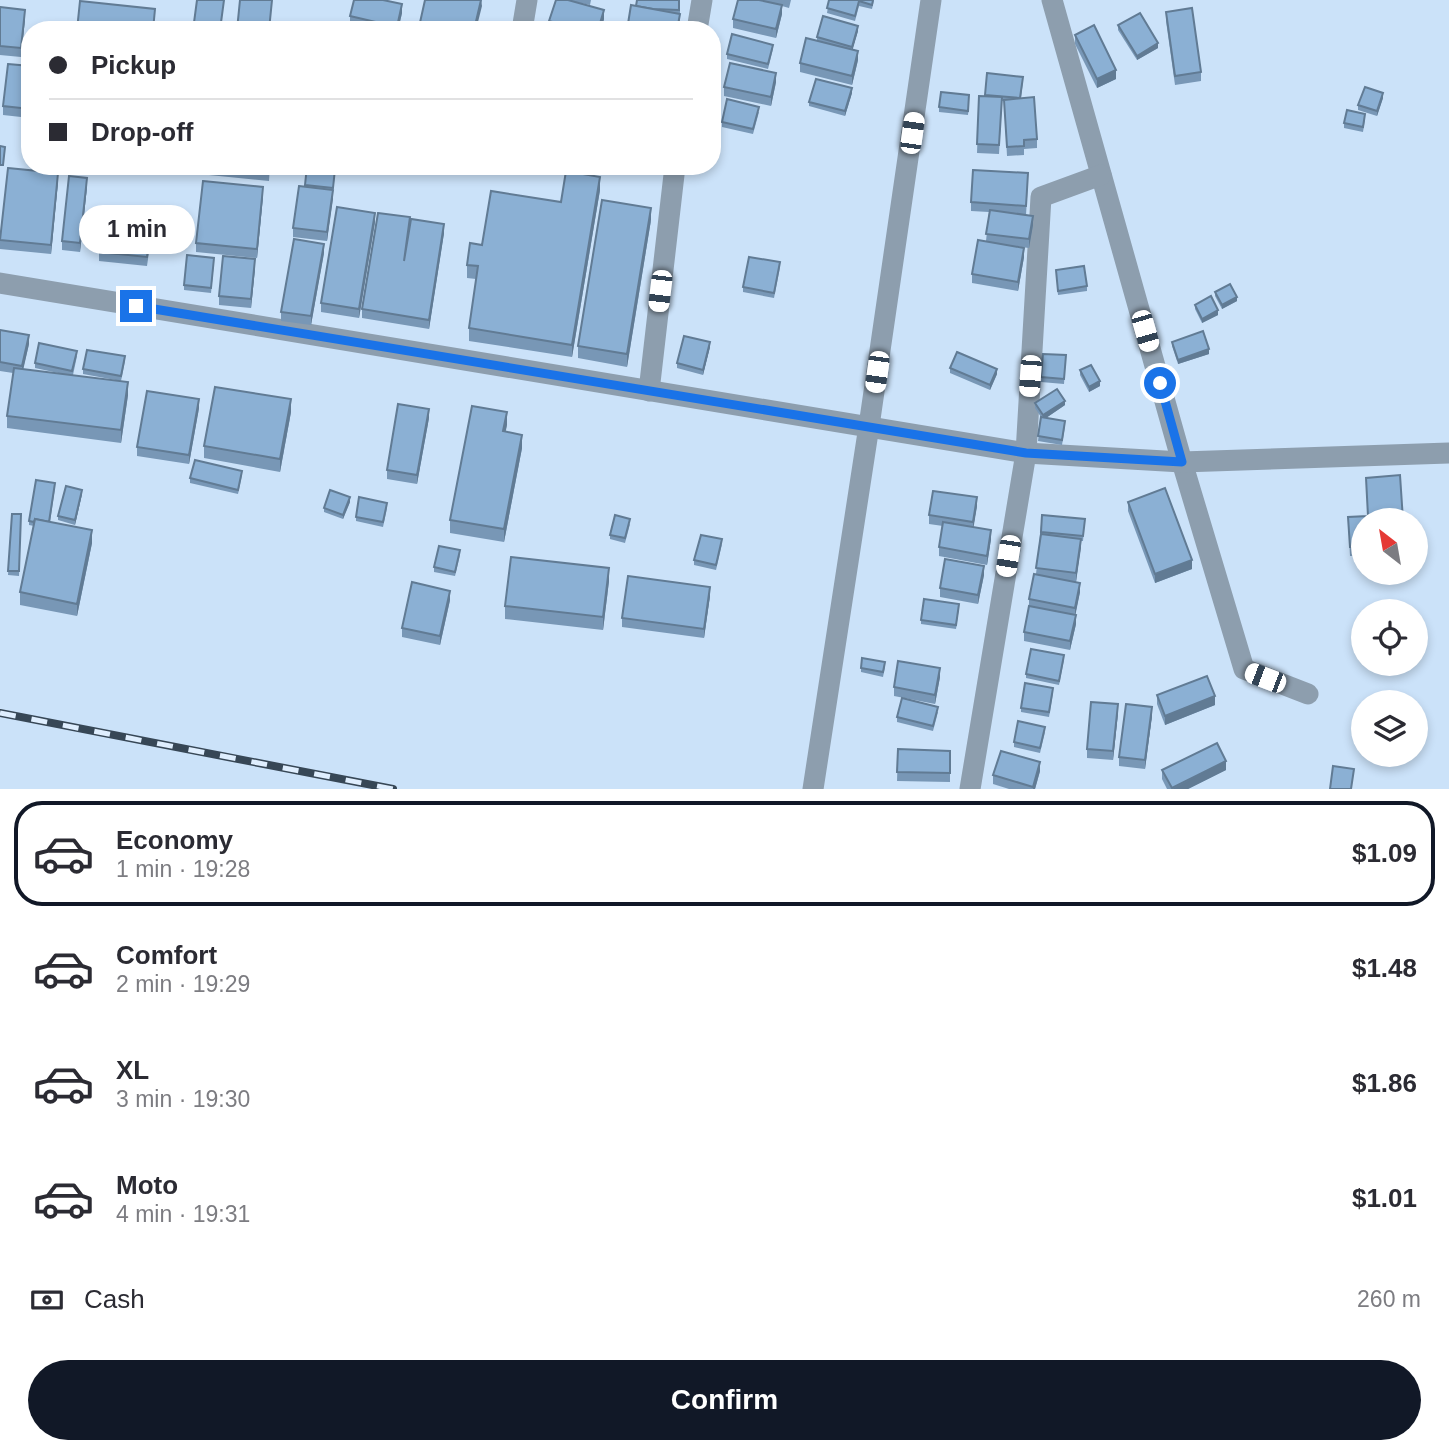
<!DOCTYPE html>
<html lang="en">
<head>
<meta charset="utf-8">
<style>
	body { margin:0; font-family:Arial,sans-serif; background:#f7f7f7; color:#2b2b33; height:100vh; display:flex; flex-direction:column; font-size:26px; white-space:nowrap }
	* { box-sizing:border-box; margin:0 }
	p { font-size:23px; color:#7c7c81 }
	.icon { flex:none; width:38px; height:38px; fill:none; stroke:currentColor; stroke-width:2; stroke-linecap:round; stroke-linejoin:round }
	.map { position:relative; height:789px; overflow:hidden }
	.sheet { display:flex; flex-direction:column; background:#fff; flex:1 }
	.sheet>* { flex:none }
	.banner { position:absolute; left:21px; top:21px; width:700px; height:154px; border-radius:28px; box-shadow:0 4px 10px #0003; display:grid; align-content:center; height:154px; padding:0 28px; background:#fff }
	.needle { width:46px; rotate:329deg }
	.buttons { position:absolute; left:1351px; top:508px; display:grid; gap:14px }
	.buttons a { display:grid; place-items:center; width:77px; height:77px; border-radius:50%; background:#fff; box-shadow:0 4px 10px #0003; font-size:35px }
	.end { position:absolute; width:32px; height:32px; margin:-16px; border:9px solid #1a73e8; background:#fff; box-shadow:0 0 0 4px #fff }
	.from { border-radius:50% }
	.bubble { position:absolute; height:49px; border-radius:24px; background:#fff; box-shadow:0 4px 10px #0003; font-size:23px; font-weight:700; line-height:49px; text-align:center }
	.car { position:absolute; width:21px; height:42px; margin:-21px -10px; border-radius:9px; box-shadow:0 0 5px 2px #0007; background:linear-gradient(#fff 24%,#345 0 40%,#fff 0 76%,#345 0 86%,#fff 0) }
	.banner b { display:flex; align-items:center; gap:24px; height:66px; font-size:26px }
	.banner b+b { border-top:2px solid #e1e1e2 }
	.banner i { width:18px; height:18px; background:#2b2b33 }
	ul { padding:12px 0 0; list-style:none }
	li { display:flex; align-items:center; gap:21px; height:105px; margin:0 14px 10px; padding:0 14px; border:4px solid transparent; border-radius:28px }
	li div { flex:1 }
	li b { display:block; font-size:26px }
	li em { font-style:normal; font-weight:700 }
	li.selected { border-color:#111827 }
	li>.icon { width:63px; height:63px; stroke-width:1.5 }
	.pay { display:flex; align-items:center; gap:18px; height:77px; padding:0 28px; font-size:26px }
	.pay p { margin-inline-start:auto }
	.cta { display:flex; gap:14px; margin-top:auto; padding:14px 28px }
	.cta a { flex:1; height:80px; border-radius:42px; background:#111827; color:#fff; font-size:28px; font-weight:700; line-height:80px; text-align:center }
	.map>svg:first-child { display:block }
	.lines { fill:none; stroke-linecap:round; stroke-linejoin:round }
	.street { stroke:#8d9eae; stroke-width:21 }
	.rail-casing { stroke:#374756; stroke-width:8 }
	.rail { stroke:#dfeefe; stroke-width:5; stroke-dasharray:16; stroke-linecap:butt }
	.wall { fill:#7897b6 }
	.shaded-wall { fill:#617b94 }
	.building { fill:#8bb0d4; stroke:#617b94; stroke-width:2 }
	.route { stroke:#1a73e8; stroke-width:9 }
</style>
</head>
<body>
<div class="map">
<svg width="1449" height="789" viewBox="0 0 1449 789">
	<rect width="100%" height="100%" fill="#cbe2f9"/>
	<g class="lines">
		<g class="street">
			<path d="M1052 0 1182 462 1244 669 1308 694"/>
			<path d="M522 30 527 0"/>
			<path d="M697 30 702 0"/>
			<path d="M0 283 1026 453 1182 462 1449 453"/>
			<path d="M649 391 675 166"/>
			<path d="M813 789 869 426 931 0"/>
			<path d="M970 789 1026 453 1041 197 1101 175"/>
		</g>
		<defs>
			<path id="rail" d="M0 713 393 789"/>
		</defs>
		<use href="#rail" class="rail-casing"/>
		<use href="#rail" class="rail"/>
	</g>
	<g class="wall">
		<path d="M556 0H591L590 5 571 1 604 19 601 30H549V21Z"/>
		<path d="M680 0V23L679 30H627L636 6Z"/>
		<path d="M738 0H791L789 8 782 6V14L776 38 733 28V19Z"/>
		<path d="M829 0H874L872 9 859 6 855 21 827 13Z"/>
		<path d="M0 7 25 19 21 57 0 55Z"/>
		<path d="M1166 12 1201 72V81L1175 85 1166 21Z"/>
		<path d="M402 13 398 30H371L350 25V16Z"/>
		<path d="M1118 25 1158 48 1137 60 1118 30Z"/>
		<path d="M858 31 852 50 858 60 852 85 800 72V63L817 41V37Z"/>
		<path d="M1075 35 1116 79 1097 88 1075 44Z"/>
		<path d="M773 49 768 69 727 59V54Z"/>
		<path d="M30 66V118L3 115V106Z"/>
		<path d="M987 73 1023 81 1021 98 1037 139V148L1024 149V155L1007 156 1004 101H1002L999 154 977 153 979 96H985Z"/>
		<path d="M776 82 771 106 724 96V87Z"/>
		<path d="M852 93 845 116 809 106V102Z"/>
		<path d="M1383 98 1377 116 1358 110V105Z"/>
		<path d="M969 100 968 115 939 112V107Z"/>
		<path d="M759 112 753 134 722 127V122Z"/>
		<path d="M1365 119 1363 132 1344 128V123Z"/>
		<path d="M209 166H270L269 181 209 175Z"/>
		<path d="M307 166 335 174 327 241 293 237V228L305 187Z"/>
		<path d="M58 182 51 254 0 249V240Z"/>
		<path d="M1028 182 1026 215 1033 225 1029 248 1014 246 1024 257 1018 291 972 283V274L986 241 989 212 971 211V202Z"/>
		<path d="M87 187 80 252 62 250V241Z"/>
		<path d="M600 190 572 357 469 341V328L476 279 467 278V265L482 245Z"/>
		<path d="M263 196 257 258 196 252V243Z"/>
		<path d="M651 220 627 367 578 358V346Z"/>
		<path d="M375 222 359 318 321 312V303Z"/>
		<path d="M410 226 444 233 429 329 362 318V309Z"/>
		<path d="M151 238 147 266 99 261V252Z"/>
		<path d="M324 253 311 325 281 321V312Z"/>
		<path d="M214 262 211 293 184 290V285Z"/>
		<path d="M780 267 774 298 743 292V287Z"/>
		<path d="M255 268 251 308 219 305V296Z"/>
		<path d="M1056 270 1087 286V291L1058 295Z"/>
		<path d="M1215 292 1237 301 1222 309 1215 296Z"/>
		<path d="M1195 305 1218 315 1202 323 1195 309Z"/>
		<path d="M0 330 29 344 23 369 63 374 35 368V363L77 356 73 375 128 395 121 443 7 428V416L13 373 0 371Z"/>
		<path d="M1172 342 1209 354 1178 364 1172 346Z"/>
		<path d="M710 347 703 375 677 368V363Z"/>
		<path d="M1043 354 1066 355 1064 384 1041 382Z"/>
		<path d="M125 361 121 381 83 374V369Z"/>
		<path d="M950 368 997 374 990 390 950 373Z"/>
		<path d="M1080 370 1100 386 1089 392 1080 375Z"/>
		<path d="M1035 403 1065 405 1046 418 1065 426 1062 445 1038 441 1041 417 1035 408Z"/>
		<path d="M199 408 189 464 137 456V447Z"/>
		<path d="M291 412 280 472 204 458V446Z"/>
		<path d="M429 418 417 484 387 479V470Z"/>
		<path d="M507 425 505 432 522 448 504 542 450 533V520Z"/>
		<path d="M242 475 238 494 190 483V478Z"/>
		<path d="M1366 478 1403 520H1363V555L1350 556 1348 517 1368 516Z"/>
		<path d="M55 488 50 522 92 543 77 616 20 605V592L34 526 29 525V521Z"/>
		<path d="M82 494 75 525 58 520V516Z"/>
		<path d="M350 502 343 519 324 512V508Z"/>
		<path d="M1128 502 1192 569 1155 583 1128 511Z"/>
		<path d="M977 506 973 527 991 539 987 565 939 556V547L943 526 929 524V515Z"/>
		<path d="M387 508 383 527 356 521V517Z"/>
		<path d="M12 514H21L19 576 8 575Z"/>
		<path d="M1042 515 1085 519 1083 541H1081L1076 582 1080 592 1075 615 1076 624 1070 650 1024 641V632L1029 607V599L1036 574Z"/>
		<path d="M630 524 625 543 610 539V535Z"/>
		<path d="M722 544 716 570 694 565V560Z"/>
		<path d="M460 555 455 576 434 572V567Z"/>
		<path d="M984 575 978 604 940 597V588Z"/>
		<path d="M609 581 603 630 505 619V606Z"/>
		<path d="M710 596 704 638 622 627V618Z"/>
		<path d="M450 600 440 645 402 637V628Z"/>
		<path d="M959 608 956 629 921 624V620Z"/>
		<path d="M1064 660 1059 685 1026 678V674Z"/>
		<path d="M885 667 883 677 861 672V668Z"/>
		<path d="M940 677 935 704 894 696V687Z"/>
		<path d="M1053 693 1049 717 1021 712V708Z"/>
		<path d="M1157 695 1215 705 1165 725 1157 704Z"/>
		<path d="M938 712 933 731 897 722V717Z"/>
		<path d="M1118 713 1113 760 1087 758V749Z"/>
		<path d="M1152 716 1145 769 1119 766V757Z"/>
		<path d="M1045 732 1040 753 1014 747V742Z"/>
		<path d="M898 749 950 751V782L897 781Z"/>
		<path d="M1162 770H1226L1188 789H1167L1162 779Z"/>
		<path d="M1040 771 1035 789H1009L993 784V775Z"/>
	</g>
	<g class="shaded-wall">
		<path d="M481 0 482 6 476 30H474Z"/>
		<path d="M402 4V13L398 30H397Z"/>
		<path d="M782 5V14L776 38V29Z"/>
		<path d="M25 10V19L21 57V48Z"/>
		<path d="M604 10V19L601 30H598Z"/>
		<path d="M858 26V31L852 52V47Z"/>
		<path d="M1158 43V48L1137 60V56Z"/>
		<path d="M858 51V60L852 85V76Z"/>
		<path d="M1116 70V79L1097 88V79Z"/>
		<path d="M776 73V82L771 106V97Z"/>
		<path d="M852 88V93L845 116V111Z"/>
		<path d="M1383 93V98L1377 116V111Z"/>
		<path d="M58 173V182L51 254V245Z"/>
		<path d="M600 177V190L572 357V345Z"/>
		<path d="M87 178V187L80 252V243Z"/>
		<path d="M263 187V196L257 258V249Z"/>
		<path d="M333 190V199L327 241V232Z"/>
		<path d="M651 208V220L627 367V354Z"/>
		<path d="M375 213V222L359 318V309Z"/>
		<path d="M1033 216V225L1029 248V239Z"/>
		<path d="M444 224V233L429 329V320Z"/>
		<path d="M324 244V253L311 325V316Z"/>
		<path d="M1024 248V257L1018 291V282Z"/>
		<path d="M255 259V268L251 308V299Z"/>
		<path d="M1237 297V301L1222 309V305Z"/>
		<path d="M1218 310V315L1202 323V319Z"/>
		<path d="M29 335V344L22 375V366Z"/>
		<path d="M710 342V347L703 375V370Z"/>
		<path d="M1209 349V354L1178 364V360Z"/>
		<path d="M997 369V374L990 390V385Z"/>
		<path d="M1100 381V386L1089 392V387Z"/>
		<path d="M128 382V395L121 443V430Z"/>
		<path d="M199 399V408L189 464V455Z"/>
		<path d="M291 399V412L280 472V459Z"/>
		<path d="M1065 401V405L1043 420V415Z"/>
		<path d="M429 409V418L417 484V475Z"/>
		<path d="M507 412V425L503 444V431Z"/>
		<path d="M522 435V448L504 542V529Z"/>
		<path d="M82 490V494L75 525V520Z"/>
		<path d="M350 497V502L343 519V515Z"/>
		<path d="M977 497V506L973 531V522Z"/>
		<path d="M92 530V543L77 616V604Z"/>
		<path d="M991 530V539L987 565V556Z"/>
		<path d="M1081 539V548L1076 582V573Z"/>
		<path d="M1192 560V569L1155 583V574Z"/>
		<path d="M984 566V575L978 604V595Z"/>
		<path d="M609 568V581L603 630V617Z"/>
		<path d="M1080 583V592L1075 617V608Z"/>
		<path d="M710 587V596L704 638V629Z"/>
		<path d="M450 591V600L440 645V636Z"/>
		<path d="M1076 615V624L1070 650V641Z"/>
		<path d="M940 668V677L935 704V695Z"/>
		<path d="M1215 696V705L1165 725V716Z"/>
		<path d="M1118 704V713L1113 760V751Z"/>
		<path d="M1152 707V716L1145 769V760Z"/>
		<path d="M1226 761V770L1188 789H1172Z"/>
		<path d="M1040 762V771L1035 789H1033Z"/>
	</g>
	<g class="building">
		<path d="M197 0H224L220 30H193Z"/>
		<path d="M240 0H272L269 30H237Z"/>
		<path d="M354 0H383L402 4 397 27 350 16Z"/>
		<path d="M425 0H481L474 30H432L419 27Z"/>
		<path d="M556 0H568L604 10 598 30H578L549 21Z"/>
		<path d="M637 0H679V10L653 9 636 6Z"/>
		<path d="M738 0H759L782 5 776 29 733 19Z"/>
		<path d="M829 0H873L872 5 859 1 855 16 827 8Z"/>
		<path d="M80 1 155 9 153 30H77Z"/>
		<path d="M631 5 680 14 677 30H627Z"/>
		<path d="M0 7 25 10 21 48 0 46Z"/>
		<path d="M1192 8 1201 72 1175 76 1166 12Z"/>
		<path d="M1140 13 1158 43 1137 56 1118 25Z"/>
		<path d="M823 16 858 26 852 47 817 37Z"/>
		<path d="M275 23 294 25V30H274Z"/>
		<path d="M1094 25 1116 70 1097 79 1075 35Z"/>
		<path d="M732 34 773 45 768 64 727 54Z"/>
		<path d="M806 38 858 51 852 76 800 63Z"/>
		<path d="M730 63 776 73 771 97 724 87Z"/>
		<path d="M8 64 30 66V109L3 106Z"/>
		<path d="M987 73 1023 77 1020 98 985 95Z"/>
		<path d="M816 79 852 88 845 111 809 102Z"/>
		<path d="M1365 87 1383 93 1377 111 1358 105Z"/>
		<path d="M941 92 969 95 968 111 939 107Z"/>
		<path d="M979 96 1002 97 999 145 977 144Z"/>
		<path d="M1034 97 1037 139 1024 140V146L1007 147 1004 100Z"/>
		<path d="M727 99 759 107 753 129 722 122Z"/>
		<path d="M1347 110 1365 114 1363 127 1344 123Z"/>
		<path d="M0 146 5 147 3 165H0Z"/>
		<path d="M250 166H269V168Z"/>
		<path d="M307 166 335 169 333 188 305 185Z"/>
		<path d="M8 168 58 173 51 245 0 240Z"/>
		<path d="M973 170 1028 173 1026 206 971 202Z"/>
		<path d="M566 171 600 177 572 345 469 328 478 266 467 265 470 243 482 245 491 191 561 202Z"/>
		<path d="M69 176 87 178 80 243 62 241Z"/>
		<path d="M203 181 263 187 257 249 196 243Z"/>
		<path d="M299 186 333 190 327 232 293 228Z"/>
		<path d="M602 200 651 208 627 354 578 346Z"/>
		<path d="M337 207 375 213 359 309 321 303Z"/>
		<path d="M990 210 1033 216 1029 239 986 234Z"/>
		<path d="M378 213 410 217 404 261 411 219 444 224 429 320 362 309Z"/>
		<path d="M102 224 151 229 147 257 99 252Z"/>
		<path d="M294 239 324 244 311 316 281 312Z"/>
		<path d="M978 240 1024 248 1018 282 972 274Z"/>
		<path d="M187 255 214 258 211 288 184 285Z"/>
		<path d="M223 256 255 259 251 299 219 296Z"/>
		<path d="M749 257 780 262 774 293 743 287Z"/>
		<path d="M1084 266 1087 286 1058 291 1056 270Z"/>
		<path d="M1230 284 1237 297 1222 305 1215 292Z"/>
		<path d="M1211 296 1218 310 1202 319 1195 305Z"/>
		<path d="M0 330 29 335 22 366 0 362Z"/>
		<path d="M1203 331 1209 349 1178 360 1172 342Z"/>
		<path d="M684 336 710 342 703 370 677 363Z"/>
		<path d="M39 343 77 351 72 371 35 363Z"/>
		<path d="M87 350 125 356 121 376 83 369Z"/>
		<path d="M957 352 997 369 990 385 950 368Z"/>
		<path d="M1043 354 1066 355 1064 379 1041 377Z"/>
		<path d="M1091 365 1100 381 1089 387 1080 370Z"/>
		<path d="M14 368 128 382 121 430 7 416Z"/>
		<path d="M215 387 291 399 280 459 204 446Z"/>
		<path d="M1057 389 1065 401 1043 415 1035 403Z"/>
		<path d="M147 391 199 399 189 455 137 447Z"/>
		<path d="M398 404 429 409 417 475 387 470Z"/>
		<path d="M472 406 507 412 503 431 522 435 504 529 450 520Z"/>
		<path d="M1041 417 1065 421 1062 440 1038 436Z"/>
		<path d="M195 460 242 471 238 490 190 478Z"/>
		<path d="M1400 475 1403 520H1363V546L1350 547 1348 517 1368 516 1366 478Z"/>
		<path d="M36 480 55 483 49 522 35 519 34 522 29 521Z"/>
		<path d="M66 486 82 490 75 520 58 516Z"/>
		<path d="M1165 488 1192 560 1155 574 1128 502Z"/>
		<path d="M330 490 350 497 343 515 324 508Z"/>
		<path d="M933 491 977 497 973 522 929 515Z"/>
		<path d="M359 497 387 503 383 522 356 517Z"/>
		<path d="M12 514H21L19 571H8Z"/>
		<path d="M615 515 630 519 625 538 610 535Z"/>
		<path d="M1042 515 1085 519 1083 536 1041 532Z"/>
		<path d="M35 519 92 530 77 604 20 592Z"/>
		<path d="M943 522 991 530 987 556 939 547Z"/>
		<path d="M1041 534 1081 539 1076 573 1036 568Z"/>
		<path d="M701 535 722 539 716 565 694 560Z"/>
		<path d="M439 546 460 550 455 572 434 567Z"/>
		<path d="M511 557 609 568 603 617 505 606Z"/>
		<path d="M945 559 984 566 978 595 940 588Z"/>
		<path d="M1034 574 1080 583 1075 608 1029 599Z"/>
		<path d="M628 576 710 587 704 629 622 618Z"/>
		<path d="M412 582 450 591 440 636 402 628Z"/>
		<path d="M924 599 959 604 956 625 921 620Z"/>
		<path d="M1029 606 1076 615 1070 641 1024 632Z"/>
		<path d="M1031 649 1064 655 1059 681 1026 674Z"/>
		<path d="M862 658 885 662 883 672 861 668Z"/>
		<path d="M898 661 940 668 935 695 894 687Z"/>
		<path d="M1207 676 1215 696 1165 716 1157 695Z"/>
		<path d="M1025 683 1053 688 1049 712 1021 708Z"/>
		<path d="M902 698 938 707 933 726 897 717Z"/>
		<path d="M1091 702 1118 704 1113 751 1087 749Z"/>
		<path d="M1126 704 1152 707 1145 760 1119 757Z"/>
		<path d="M1018 721 1045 727 1040 748 1014 742Z"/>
		<path d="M1217 743 1226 761 1172 788 1162 770Z"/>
		<path d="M898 749 950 751V773L897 772Z"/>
		<path d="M1001 751 1040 762 1033 787 993 775Z"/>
		<path d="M1333 766 1354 769 1351 789H1330Z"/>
	</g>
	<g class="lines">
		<path class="route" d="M136 306 1026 453 1182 462 1160 383"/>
	</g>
</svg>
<div class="buttons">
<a><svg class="needle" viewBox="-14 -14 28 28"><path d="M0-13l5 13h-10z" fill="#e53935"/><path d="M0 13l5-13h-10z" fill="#7c7c81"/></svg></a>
<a><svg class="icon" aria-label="locate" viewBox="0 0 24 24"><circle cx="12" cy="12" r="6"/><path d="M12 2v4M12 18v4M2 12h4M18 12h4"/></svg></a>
<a><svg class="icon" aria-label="layers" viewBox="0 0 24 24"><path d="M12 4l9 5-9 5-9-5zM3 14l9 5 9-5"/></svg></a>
</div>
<i class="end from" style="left:1160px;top:383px"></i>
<i class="end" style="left:136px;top:306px"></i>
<div class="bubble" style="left:79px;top:205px;width:116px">1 min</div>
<i class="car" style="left:912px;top:133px;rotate:8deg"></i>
<i class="car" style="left:660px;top:291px;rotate:187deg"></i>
<i class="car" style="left:1145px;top:331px;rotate:164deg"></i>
<i class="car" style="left:877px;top:372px;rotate:188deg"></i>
<i class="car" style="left:1030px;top:376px;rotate:184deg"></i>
<i class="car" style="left:1008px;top:556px;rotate:189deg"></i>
<i class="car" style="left:1265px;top:678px;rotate:291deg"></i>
<div class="banner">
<b><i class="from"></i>Pickup</b>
<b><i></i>Drop-off</b>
</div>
</div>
<section class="sheet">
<ul>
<li class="selected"><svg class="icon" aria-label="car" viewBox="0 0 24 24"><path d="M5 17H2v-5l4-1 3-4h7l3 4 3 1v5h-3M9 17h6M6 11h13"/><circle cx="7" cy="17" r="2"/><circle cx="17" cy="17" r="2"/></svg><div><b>Economy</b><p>1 min · 19:28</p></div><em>$1.09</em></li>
<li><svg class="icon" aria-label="car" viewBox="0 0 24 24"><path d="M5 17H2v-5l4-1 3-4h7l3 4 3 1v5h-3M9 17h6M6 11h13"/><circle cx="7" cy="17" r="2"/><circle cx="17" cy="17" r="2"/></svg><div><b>Comfort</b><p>2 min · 19:29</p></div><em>$1.48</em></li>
<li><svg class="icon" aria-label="car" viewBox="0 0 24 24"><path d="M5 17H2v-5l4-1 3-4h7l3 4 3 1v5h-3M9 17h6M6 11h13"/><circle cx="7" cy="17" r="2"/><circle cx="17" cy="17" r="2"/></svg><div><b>XL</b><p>3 min · 19:30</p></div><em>$1.86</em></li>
<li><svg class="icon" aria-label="car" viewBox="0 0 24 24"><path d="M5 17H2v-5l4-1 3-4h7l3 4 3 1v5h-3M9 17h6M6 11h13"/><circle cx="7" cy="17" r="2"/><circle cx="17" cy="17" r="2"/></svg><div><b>Moto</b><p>4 min · 19:31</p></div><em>$1.01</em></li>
</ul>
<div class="pay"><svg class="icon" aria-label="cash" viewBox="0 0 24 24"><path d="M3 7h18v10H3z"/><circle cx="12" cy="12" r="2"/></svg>Cash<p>260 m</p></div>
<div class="cta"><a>Confirm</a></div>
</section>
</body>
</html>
